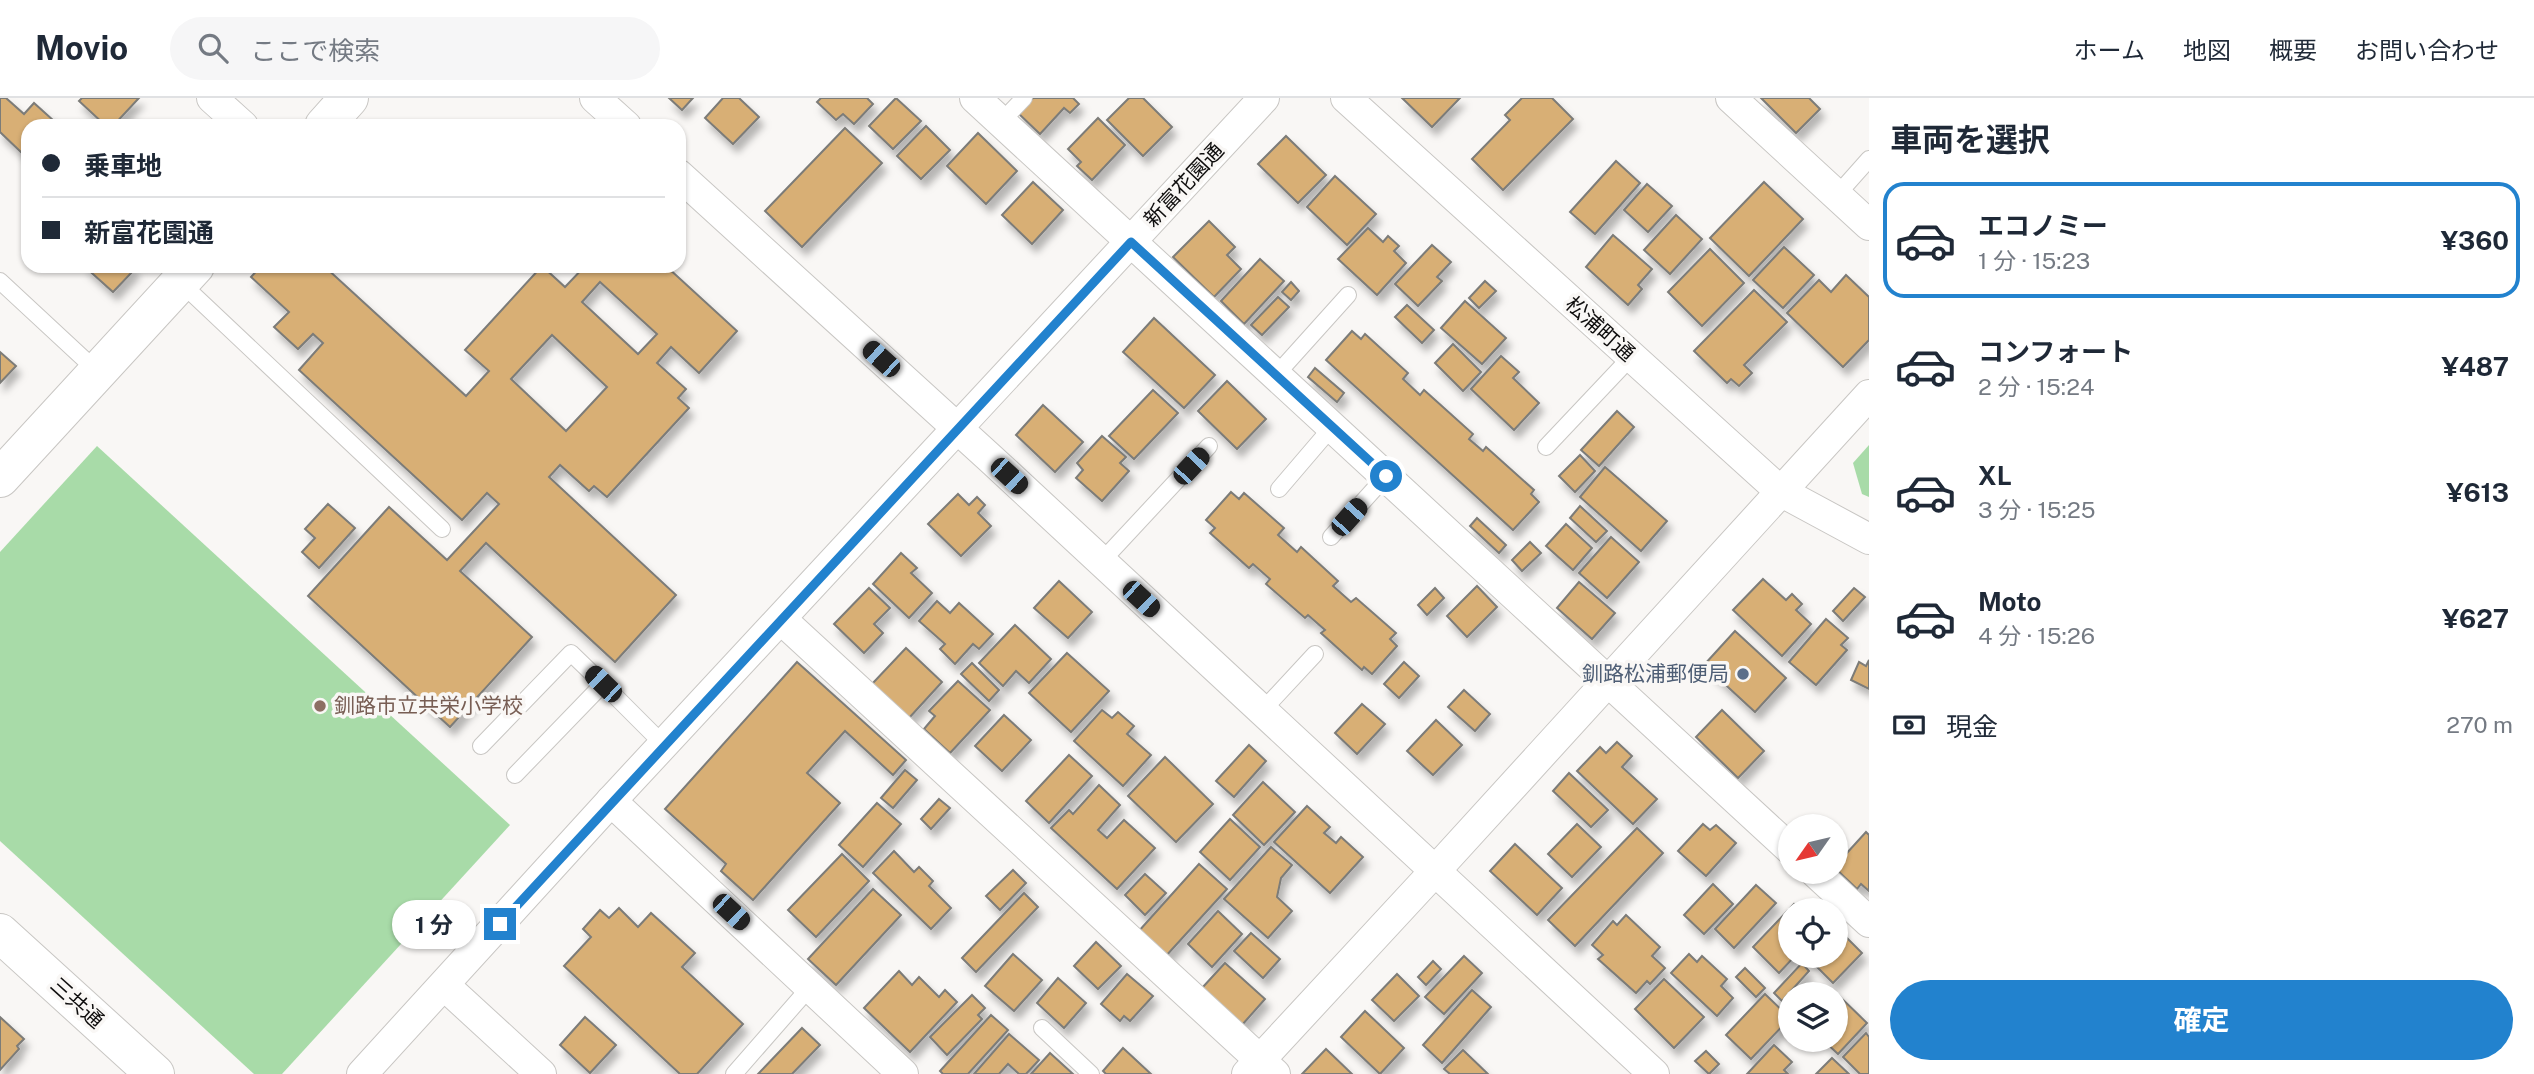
<!DOCTYPE html>
<html lang="ja">
<head>
<meta charset="utf-8">
<style>
	body { margin:0; font-family:"Public Sans","Noto Sans JP",sans-serif; background:#f6f6f7; color:#1f2937; height:100vh; display:flex; flex-direction:column; font-size:26px; white-space:nowrap }
	* { box-sizing:border-box; margin:0 }
	p { font-size:23px; color:#747a83 }
	.icon { flex:none; width:38px; height:38px; fill:none; stroke:currentColor; stroke-width:2; stroke-linecap:round; stroke-linejoin:round }
	.map { position:relative; flex:1; overflow:hidden }
	.details { display:flex; flex-direction:column; background:#fff; width:665px }
	.details>* { flex:none }
	.hud { position:absolute; left:21px; top:21px; width:665px; height:154px; border-radius:21px; box-shadow:0 2px 5px #0004; display:grid; align-content:center; height:154px; padding:0 21px; background:#fff }
	.needle { width:46px; rotate:236deg }
	.buttons { position:absolute; left:1778px; top:716px; display:grid; gap:14px }
	.buttons a { display:grid; place-items:center; width:70px; height:70px; border-radius:50%; background:#fff; box-shadow:0 2px 5px #0004; font-size:35px }
	.end { position:absolute; width:32px; height:32px; margin:-16px; border:9px solid #2282ce; background:#fff; box-shadow:0 0 0 4px #fff }
	.from { border-radius:50% }
	.bubble { position:absolute; height:49px; border-radius:24px; background:#fff; box-shadow:0 2px 5px #0004; font-size:23px; font-weight:700; line-height:49px; text-align:center }
	.car { position:absolute; width:21px; height:42px; margin:-21px -10px; border-radius:9px; box-shadow:0 0 5px 2px #0007; background:linear-gradient(#222 24%,#8ab4d8 0 40%,#222 0 76%,#8ab4d8 0 86%,#222 0) }
	.hud b { display:flex; align-items:center; gap:24px; height:66px; font-size:26px }
	.hud b+b { border-top:2px solid #e0e1e3 }
	.hud i { width:18px; height:18px; background:#1f2937 }
	ul { padding:0; list-style:none }
	li { display:flex; align-items:center; gap:21px; height:116px; margin:0 14px 10px; padding:0 7px; border:4px solid transparent; border-radius:21px }
	li div { flex:1 }
	li b { display:block; font-size:26px }
	li em { font-style:normal; font-weight:700 }
	li.active { border-color:#2282ce }
	li>.icon { width:63px; height:63px; stroke-width:1.5 }
	h2 { padding:0 21px; font-size:32px; line-height:84px }
	.pay { display:flex; align-items:center; gap:18px; height:77px; padding:0 21px; font-size:26px }
	.pay p { margin-inline-start:auto }
	.cta { display:flex; gap:14px; margin-top:auto; padding:14px 21px }
	.cta a { flex:1; height:80px; border-radius:42px; background:#2282ce; color:#fff; font-size:28px; font-weight:700; line-height:80px; text-align:center }
	header { display:flex; align-items:center; gap:42px; box-sizing:border-box; height:98px; padding:0 35px; background:#fff; border-bottom:2px solid #e0e1e3 }
	header strong { font-size:33px }
	nav { display:flex; gap:38px; margin-inline-start:auto; font-size:24px }
	.search { width:490px; height:63px; background:#f6f6f7; display:flex; align-items:center; gap:18px; box-sizing:border-box; padding:0 24px; border-radius:38px; color:#747a83; font-size:26px }
	main { display:flex; flex:1; min-height:0 }
	.map>svg:first-child { display:block }
	.green { fill:#a8dba8 }
	.building { fill:#d8af75; stroke:#7c7b78; stroke-width:2; fill-rule:evenodd; filter:url(#shadow) }
	.lines { fill:none; stroke-linecap:round; stroke-linejoin:round }
	.lane-casing { stroke:#c8c6c3; stroke-width:18 }
	.street-casing { stroke:#c8c6c3; stroke-width:32 }
	.secondary-casing { stroke:#c8c6c3; stroke-width:40 }
	.lane { stroke:#fff; stroke-width:16 }
	.street { stroke:#fff; stroke-width:30 }
	.secondary { stroke:#fff; stroke-width:38 }
	.route { stroke:#2282ce; stroke-width:9 }
	.service-dot { fill:#5c6f8a; stroke:#f9f7f5; stroke-width:2.5 }
	.education-dot { fill:#8d6e63; stroke:#f9f7f5; stroke-width:2.5 }
	.labels { text-anchor:middle; stroke-width:7; stroke-linejoin:round; paint-order:stroke }
	.street-label { font-size:21px; fill:#0e0d0d; stroke:#f9f7f5 }
	.service-label { font-size:21px; fill:#4e5e75; stroke:#f9f7f5; text-anchor:end }
	.education-label { font-size:21px; fill:#785e54; stroke:#f9f7f5; text-anchor:start }
</style>
</head>
<body>
<header>
<strong>Movio</strong>
<div class="search"><svg class="icon" aria-label="search" viewBox="0 0 24 24"><circle cx="10" cy="10" r="6"/><path d="M15 15l6 6"/></svg>ここで検索</div>
<nav><a>ホーム</a><a>地図</a><a>概要</a><a>お問い合わせ</a></nav>
</header>
<main>
<div class="map">
<svg width="1869" height="976" viewBox="0 0 1869 976">
	<defs>
		<filter id="shadow"><feDropShadow dx="4.5" dy="8" stdDeviation="3.5" flood-color="#0004"/></filter>
	</defs>
	<rect width="100%" height="100%" fill="#f9f7f5"/>
	<g class="green">
		<path d="M1869 347V399L1862 396 1853 365Z"/>
		<path d="M97 348 510 727 282 976H254L0 743V454Z"/>
	</g>
	<g class="building">
		<path d="M0 0H6L24 16 34 5 54 23 49 28H28V51L23 56 0 34Z"/>
		<path d="M82 0H139L113 28H106L79 3Z"/>
		<path d="M669 0H693L682 12Z"/>
		<path d="M723 0H739L759 19 733 46 705 20Z"/>
		<path d="M821 0H867L873 6 854 26 843 16 836 22 817 4Z"/>
		<path d="M896 0 921 23 893 51 869 28Z"/>
		<path d="M1033 0H1073L1079 6 1070 15 1064 10 1040 36 1018 15Z"/>
		<path d="M1129 0H1143L1172 29 1143 58 1107 22Z"/>
		<path d="M1402 0H1460L1432 29Z"/>
		<path d="M1522 0H1552L1573 21 1503 92 1472 61 1510 22 1505 17Z"/>
		<path d="M1761 0H1809L1820 11 1796 35Z"/>
		<path d="M1098 20 1125 47 1092 82 1077 68 1081 64 1068 51Z"/>
		<path d="M926 28 950 52 921 81 897 58Z"/>
		<path d="M845 30 882 65 802 149 765 113Z"/>
		<path d="M978 35 1017 73 986 106 947 68Z"/>
		<path d="M1286 38 1326 77 1298 105 1258 66Z"/>
		<path d="M1616 63 1640 85 1595 136 1570 114Z"/>
		<path d="M1335 78 1376 116 1347 147 1307 109Z"/>
		<path d="M1033 84 1063 112 1032 146 1002 117Z"/>
		<path d="M1764 84 1803 121 1749 178 1710 140Z"/>
		<path d="M1647 86 1672 108 1648 134 1624 112Z"/>
		<path d="M1676 117 1702 141 1670 176 1644 152Z"/>
		<path d="M1209 123 1235 149 1227 157 1241 171 1214 199 1173 159Z"/>
		<path d="M1368 130 1383 144 1388 138 1399 148 1394 153 1406 165 1377 197 1338 161Z"/>
		<path d="M1613 137 1652 171 1638 187 1642 191 1628 207 1586 169Z"/>
		<path d="M1432 147 1451 164 1437 179 1442 183 1418 208 1395 186Z"/>
		<path d="M1784 149 1814 177 1783 210 1753 182Z"/>
		<path d="M1710 151 1744 185 1702 228 1668 194Z"/>
		<path d="M1260 161 1284 183 1244 226 1221 203Z"/>
		<path d="M84 168H132L135 171 113 194Z"/>
		<path d="M261 168H324L466 298 489 273 465 252 542 168 565 189 585 168H666L737 233 699 275 671 249 657 265 686 291 678 300 689 310 607 399 594 388 589 393 560 367 549 379 676 497 615 564 486 445 460 473 532 539 450 629 308 498 389 409 447 462 499 406 487 395 462 422 299 272 323 245 313 236 298 251 274 229 289 214 251 179ZM600 184 657 236 638 256 582 204ZM552 237 607 289 566 333 511 281Z"/>
		<path d="M1846 177 1869 199V242L1843 269 1787 215 1819 182 1831 194Z"/>
		<path d="M1485 183 1496 193 1479 210 1469 200Z"/>
		<path d="M1291 184 1299 193 1291 202 1282 194Z"/>
		<path d="M1754 192 1787 224 1744 267 1752 275 1739 288 1731 281 1727 285 1694 253Z"/>
		<path d="M1278 199 1289 209 1262 237 1251 227Z"/>
		<path d="M1465 203 1506 240 1482 266 1441 230Z"/>
		<path d="M1407 207 1434 232 1422 245 1395 219Z"/>
		<path d="M1154 220 1215 277 1184 310 1123 254Z"/>
		<path d="M1352 233 1361 241 1365 236 1408 275 1403 281 1420 297 1424 292 1473 336 1469 341 1483 353 1486 349 1534 392 1531 396 1539 404 1513 432 1326 262Z"/>
		<path d="M1453 246 1481 274 1463 293 1435 265Z"/>
		<path d="M0 254 16 268 0 285Z"/>
		<path d="M1501 258 1519 274 1513 280 1539 305 1514 332 1471 291Z"/>
		<path d="M1315 270 1344 295 1337 304 1308 279Z"/>
		<path d="M1227 283 1266 321 1237 351 1198 313Z"/>
		<path d="M1153 292 1178 315 1134 361 1109 338Z"/>
		<path d="M1043 307 1083 344 1055 374 1016 337Z"/>
		<path d="M1617 313 1634 329 1599 368 1581 352Z"/>
		<path d="M1102 338 1126 359 1120 365 1129 373 1102 403 1076 380 1083 372 1077 365Z"/>
		<path d="M1580 357 1595 373 1575 394 1559 378Z"/>
		<path d="M1605 369 1667 423 1641 453 1580 399Z"/>
		<path d="M1231 394 1239 401 1244 395 1284 430 1278 437 1297 454 1301 449 1338 483 1333 488 1351 504 1356 500 1396 535 1390 541 1397 548 1372 576 1364 569 1362 572 1321 535 1325 532 1308 517 1305 520 1266 486 1270 481 1253 466 1249 470 1210 435 1215 430 1206 422Z"/>
		<path d="M958 396 969 407 977 399 985 407 978 415 991 428 961 458 928 426Z"/>
		<path d="M328 406 355 430 319 470 302 454 315 440 305 431Z"/>
		<path d="M1580 408 1607 433 1596 444 1570 420Z"/>
		<path d="M1477 420 1506 447 1499 455 1470 428Z"/>
		<path d="M1566 426 1592 450 1573 472 1546 448Z"/>
		<path d="M1611 439 1639 464 1607 500 1579 475Z"/>
		<path d="M1530 444 1541 455 1522 473 1512 462Z"/>
		<path d="M901 455 917 470 911 475 932 495 909 520 873 486Z"/>
		<path d="M1763 481 1786 502 1792 496 1802 506 1796 512 1811 526 1782 558 1733 512Z"/>
		<path d="M1059 483 1092 514 1068 540 1034 510Z"/>
		<path d="M1579 484 1615 515 1592 541 1557 510Z"/>
		<path d="M1477 488 1497 509 1467 539 1447 518Z"/>
		<path d="M869 490 890 510 874 526 883 535 864 555 834 526Z"/>
		<path d="M1435 490 1444 500 1427 517 1418 507Z"/>
		<path d="M1854 490 1865 499 1843 523 1833 513Z"/>
		<path d="M937 503 950 515 959 505 993 536 979 551 973 546 955 566 940 551 945 546 919 523Z"/>
		<path d="M1826 521 1848 540 1841 547 1847 552 1816 587 1789 564Z"/>
		<path d="M1015 527 1051 561 1029 585 1016 573 1003 588 979 565Z"/>
		<path d="M1735 533 1786 580 1755 614 1704 567Z"/>
		<path d="M906 550 942 584 909 620 872 586Z"/>
		<path d="M1067 555 1109 593 1071 634 1029 595Z"/>
		<path d="M1869 562V591L1851 582 1859 564 1866 568Z"/>
		<path d="M797 564 906 662 893 677 845 633 807 675 840 705 753 802 721 773 726 766 665 711Z"/>
		<path d="M1404 564 1419 578 1399 600 1384 586Z"/>
		<path d="M972 565 999 592 989 603 961 576Z"/>
		<path d="M958 583 990 612 950 655 924 631 935 618 929 613Z"/>
		<path d="M1464 592 1490 616 1475 633 1448 609Z"/>
		<path d="M1362 606 1385 626 1357 656 1335 635Z"/>
		<path d="M1102 612 1112 620 1118 614 1134 628 1127 636 1151 657 1123 688 1074 643Z"/>
		<path d="M1722 612 1764 653 1738 680 1696 639Z"/>
		<path d="M1004 617 1031 642 1002 673 975 648Z"/>
		<path d="M1436 622 1462 647 1433 677 1407 653Z"/>
		<path d="M1617 644 1632 658 1622 669 1657 701 1633 726 1577 673 1600 649 1606 655Z"/>
		<path d="M1249 647 1266 663 1234 699 1216 683Z"/>
		<path d="M1069 657 1092 678 1049 725 1026 703Z"/>
		<path d="M1165 659 1213 706 1176 744 1128 698Z"/>
		<path d="M905 672 917 682 893 710 881 700Z"/>
		<path d="M1569 675 1608 712 1591 729 1553 693Z"/>
		<path d="M1263 684 1295 714 1264 747 1233 717Z"/>
		<path d="M1099 687 1120 707 1098 732 1107 740 1124 722 1155 750 1117 791 1051 730 1069 712 1073 716Z"/>
		<path d="M939 701 950 710 931 731 921 721Z"/>
		<path d="M877 705 901 726 863 769 839 747Z"/>
		<path d="M1307 708 1330 729 1324 735 1336 745 1341 739 1363 759 1330 795 1274 744Z"/>
		<path d="M1230 721 1260 749 1230 782 1200 754Z"/>
		<path d="M1577 726 1601 749 1572 779 1548 756Z"/>
		<path d="M1703 726 1710 732 1716 727 1736 745 1706 778 1678 753Z"/>
		<path d="M1637 730 1663 755 1575 848 1548 822Z"/>
		<path d="M1866 734 1869 737V793L1861 786 1857 791 1836 771V767Z"/>
		<path d="M1515 746 1562 790 1537 817 1490 773Z"/>
		<path d="M1271 749 1292 767 1281 780 1277 799 1292 813 1268 840 1224 801Z"/>
		<path d="M894 753 914 774 919 769 933 783 929 788 951 810 931 831 873 775Z"/>
		<path d="M842 756 869 783 816 839 788 812Z"/>
		<path d="M1199 766 1227 791 1165 859 1138 834Z"/>
		<path d="M1013 772 1026 785 1000 812 986 798Z"/>
		<path d="M1145 776 1166 795 1145 817 1125 797Z"/>
		<path d="M1713 786 1733 806 1704 836 1684 817Z"/>
		<path d="M1756 787 1776 805 1734 850 1715 831Z"/>
		<path d="M873 791 901 817 836 887 808 861Z"/>
		<path d="M1024 795 1038 809 976 874 962 860Z"/>
		<path d="M1794 806 1800 812H1790V858H1795L1779 875 1753 849Z"/>
		<path d="M619 810 638 829 651 815 695 855 682 869 743 926 697 976H680L564 868 591 839 583 831 600 812 609 820Z"/>
		<path d="M1218 813 1242 836 1212 869 1188 846Z"/>
		<path d="M1626 817 1660 849 1652 858 1665 870 1650 886 1647 883 1636 895 1598 861 1603 857 1592 847 1613 823 1617 827Z"/>
		<path d="M1836 829 1862 855 1833 885 1806 858H1836Z"/>
		<path d="M1251 835 1280 861 1263 880 1234 853Z"/>
		<path d="M1096 844 1121 868 1098 891 1074 868Z"/>
		<path d="M1013 856 1042 882 1014 913 985 888Z"/>
		<path d="M1689 856 1697 864 1702 858 1727 881 1721 888 1733 900 1717 918 1671 875Z"/>
		<path d="M1464 858 1482 875 1444 916 1425 899Z"/>
		<path d="M1433 863 1441 871 1426 887 1418 879Z"/>
		<path d="M1225 865 1265 901 1242 927 1202 890Z"/>
		<path d="M1802 865 1809 873 1782 903 1774 895Z"/>
		<path d="M1745 870 1765 890 1756 899 1736 879Z"/>
		<path d="M899 873 912 887 919 879 939 899 945 892 957 904 910 954 864 910Z"/>
		<path d="M1127 876 1153 898 1130 923 1124 918 1120 923 1101 906Z"/>
		<path d="M1397 876 1419 898 1394 923 1372 902Z"/>
		<path d="M1058 880 1086 905 1064 930 1037 905Z"/>
		<path d="M1664 881 1704 919 1674 950 1635 911Z"/>
		<path d="M1472 892 1491 909 1442 965 1423 947Z"/>
		<path d="M1834 893 1867 925 1838 956 1823 942H1836V896H1831Z"/>
		<path d="M1765 896 1790 920 1751 961 1726 937Z"/>
		<path d="M972 897 985 910 978 917 982 921 947 957 930 939Z"/>
		<path d="M1365 913 1404 950 1380 976 1341 939Z"/>
		<path d="M991 917 1008 932 968 976H943L940 973Z"/>
		<path d="M0 919 24 941 17 948 19 951 0 972Z"/>
		<path d="M585 919 616 947 590 975 560 947Z"/>
		<path d="M802 930 820 947 792 976H758Z"/>
		<path d="M1866 935 1869 939V976H1860L1843 959Z"/>
		<path d="M1009 936 1039 962 1026 976H1019L1008 966 999 976H974Z"/>
		<path d="M1774 947 1792 964 1784 972 1788 976H1747Z"/>
		<path d="M1123 950 1151 976H1106L1103 973Z"/>
		<path d="M1326 951 1352 976H1302Z"/>
		<path d="M1463 952 1488 976H1450L1444 971Z"/>
		<path d="M1706 953 1719 966 1709 976 1695 963Z"/>
		<path d="M1050 955 1073 976H1031Z"/>
		<path d="M1832 960 1849 976H1816Z"/>
	</g>
	<g class="lines">
		<defs>
			<g id="lane">
				<path d="M1001 24 1024 0"/>
				<path d="M1837 97 1869 61"/>
				<path d="M0 183 98 274"/>
				<path d="M180 184 442 431"/>
				<path d="M1276 277 1348 197"/>
				<path d="M1546 349 1631 259"/>
				<path d="M1279 391 1332 329"/>
				<path d="M1331 439 1386 378"/>
				<path d="M1101 464 1209 348"/>
				<path d="M1262 613 1315 556"/>
				<path d="M481 648 571 555 603 586"/>
				<path d="M515 677 603 586 664 647"/>
				<path d="M1042 930 1091 976"/>
				<path d="M734 976 810 889"/>
			</g>
			<g id="street">
				<path d="M212 0 243 28"/>
				<path d="M595 0 626 28"/>
				<path d="M975 0 1790 751"/>
				<path d="M1346 0 1780 393 1869 441"/>
				<path d="M1731 0 1869 127"/>
				<path d="M679 77 991 361 1654 976"/>
				<path d="M782 522 1275 976"/>
				<path d="M611 703 903 976"/>
				<path d="M1815 774 1869 824"/>
				<path d="M444 887 541 976"/>
				<path d="M362 976 611 703 1264 0"/>
				<path d="M1247 976 1435 773 1869 297"/>
			</g>
			<g id="secondary">
				<path d="M324 28 349 0"/>
				<path d="M0 380 195 168"/>
				<path d="M0 835 155 976"/>
			</g>
		</defs>
		<use href="#lane" class="lane-casing"/>
		<use href="#street" class="street-casing"/>
		<use href="#secondary" class="secondary-casing"/>
		<use href="#lane" class="lane"/>
		<use href="#street" class="street"/>
		<use href="#secondary" class="secondary"/>
	</g>
	<g class="lines">
		<path class="route" d="M500 826 1131 144 1386 378"/>
	</g>
	<circle class="service-dot" cx="1743" cy="576" r="7"/>
	<circle class="education-dot" cx="320" cy="608" r="7"/>
	<g class="labels">
		<g class="street-label">
			<text transform="translate(1184 87) rotate(-47)" y="7">新富花園通</text>
			<text transform="translate(1600 231) rotate(42)" y="7">松浦町通</text>
			<text transform="translate(77 905) rotate(42)" y="7">三共通</text>
		</g>
		<g class="service-label">
			<text x="1729" y="583">釧路松浦郵便局</text>
		</g>
		<g class="education-label">
			<text x="334" y="615">釧路市立共栄小学校</text>
		</g>
	</g>
</svg>
<div class="buttons">
<a><svg class="needle" viewBox="-14 -14 28 28"><path d="M0-13l5 13h-10z" fill="#e53935"/><path d="M0 13l5-13h-10z" fill="#747a83"/></svg></a>
<a><svg class="icon" aria-label="locate" viewBox="0 0 24 24"><circle cx="12" cy="12" r="6"/><path d="M12 2v4M12 18v4M2 12h4M18 12h4"/></svg></a>
<a><svg class="icon" aria-label="layers" viewBox="0 0 24 24"><path d="M12 4l9 5-9 5-9-5zM3 14l9 5 9-5"/></svg></a>
</div>
<i class="end from" style="left:1386px;top:378px"></i>
<i class="end" style="left:500px;top:826px"></i>
<div class="bubble" style="left:392px;top:802px;width:84px">1 分</div>
<i class="car" style="left:881px;top:261px;rotate:312deg"></i>
<i class="car" style="left:1191px;top:368px;rotate:43deg"></i>
<i class="car" style="left:1009px;top:378px;rotate:133deg"></i>
<i class="car" style="left:1349px;top:419px;rotate:42deg"></i>
<i class="car" style="left:1141px;top:501px;rotate:133deg"></i>
<i class="car" style="left:603px;top:586px;rotate:314deg"></i>
<i class="car" style="left:731px;top:814px;rotate:133deg"></i>
<div class="hud">
<b><i class="from"></i>乗車地</b>
<b><i></i>新富花園通</b>
</div>
</div>
<section class="details">
<h2>車両を選択</h2>
<ul>
<li class="active"><svg class="icon" aria-label="car" viewBox="0 0 24 24"><path d="M5 17H2v-5l4-1 3-4h7l3 4 3 1v5h-3M9 17h6M6 11h13"/><circle cx="7" cy="17" r="2"/><circle cx="17" cy="17" r="2"/></svg><div><b>エコノミー</b><p>1 分 · 15:23</p></div><em>¥360</em></li>
<li><svg class="icon" aria-label="car" viewBox="0 0 24 24"><path d="M5 17H2v-5l4-1 3-4h7l3 4 3 1v5h-3M9 17h6M6 11h13"/><circle cx="7" cy="17" r="2"/><circle cx="17" cy="17" r="2"/></svg><div><b>コンフォート</b><p>2 分 · 15:24</p></div><em>¥487</em></li>
<li><svg class="icon" aria-label="car" viewBox="0 0 24 24"><path d="M5 17H2v-5l4-1 3-4h7l3 4 3 1v5h-3M9 17h6M6 11h13"/><circle cx="7" cy="17" r="2"/><circle cx="17" cy="17" r="2"/></svg><div><b>XL</b><p>3 分 · 15:25</p></div><em>¥613</em></li>
<li><svg class="icon" aria-label="car" viewBox="0 0 24 24"><path d="M5 17H2v-5l4-1 3-4h7l3 4 3 1v5h-3M9 17h6M6 11h13"/><circle cx="7" cy="17" r="2"/><circle cx="17" cy="17" r="2"/></svg><div><b>Moto</b><p>4 分 · 15:26</p></div><em>¥627</em></li>
</ul>
<div class="pay"><svg class="icon" aria-label="cash" viewBox="0 0 24 24"><path d="M3 7h18v10H3z"/><circle cx="12" cy="12" r="2"/></svg>現金<p>270 m</p></div>
<div class="cta"><a>確定</a></div>
</section>
</main>
</body>
</html>
